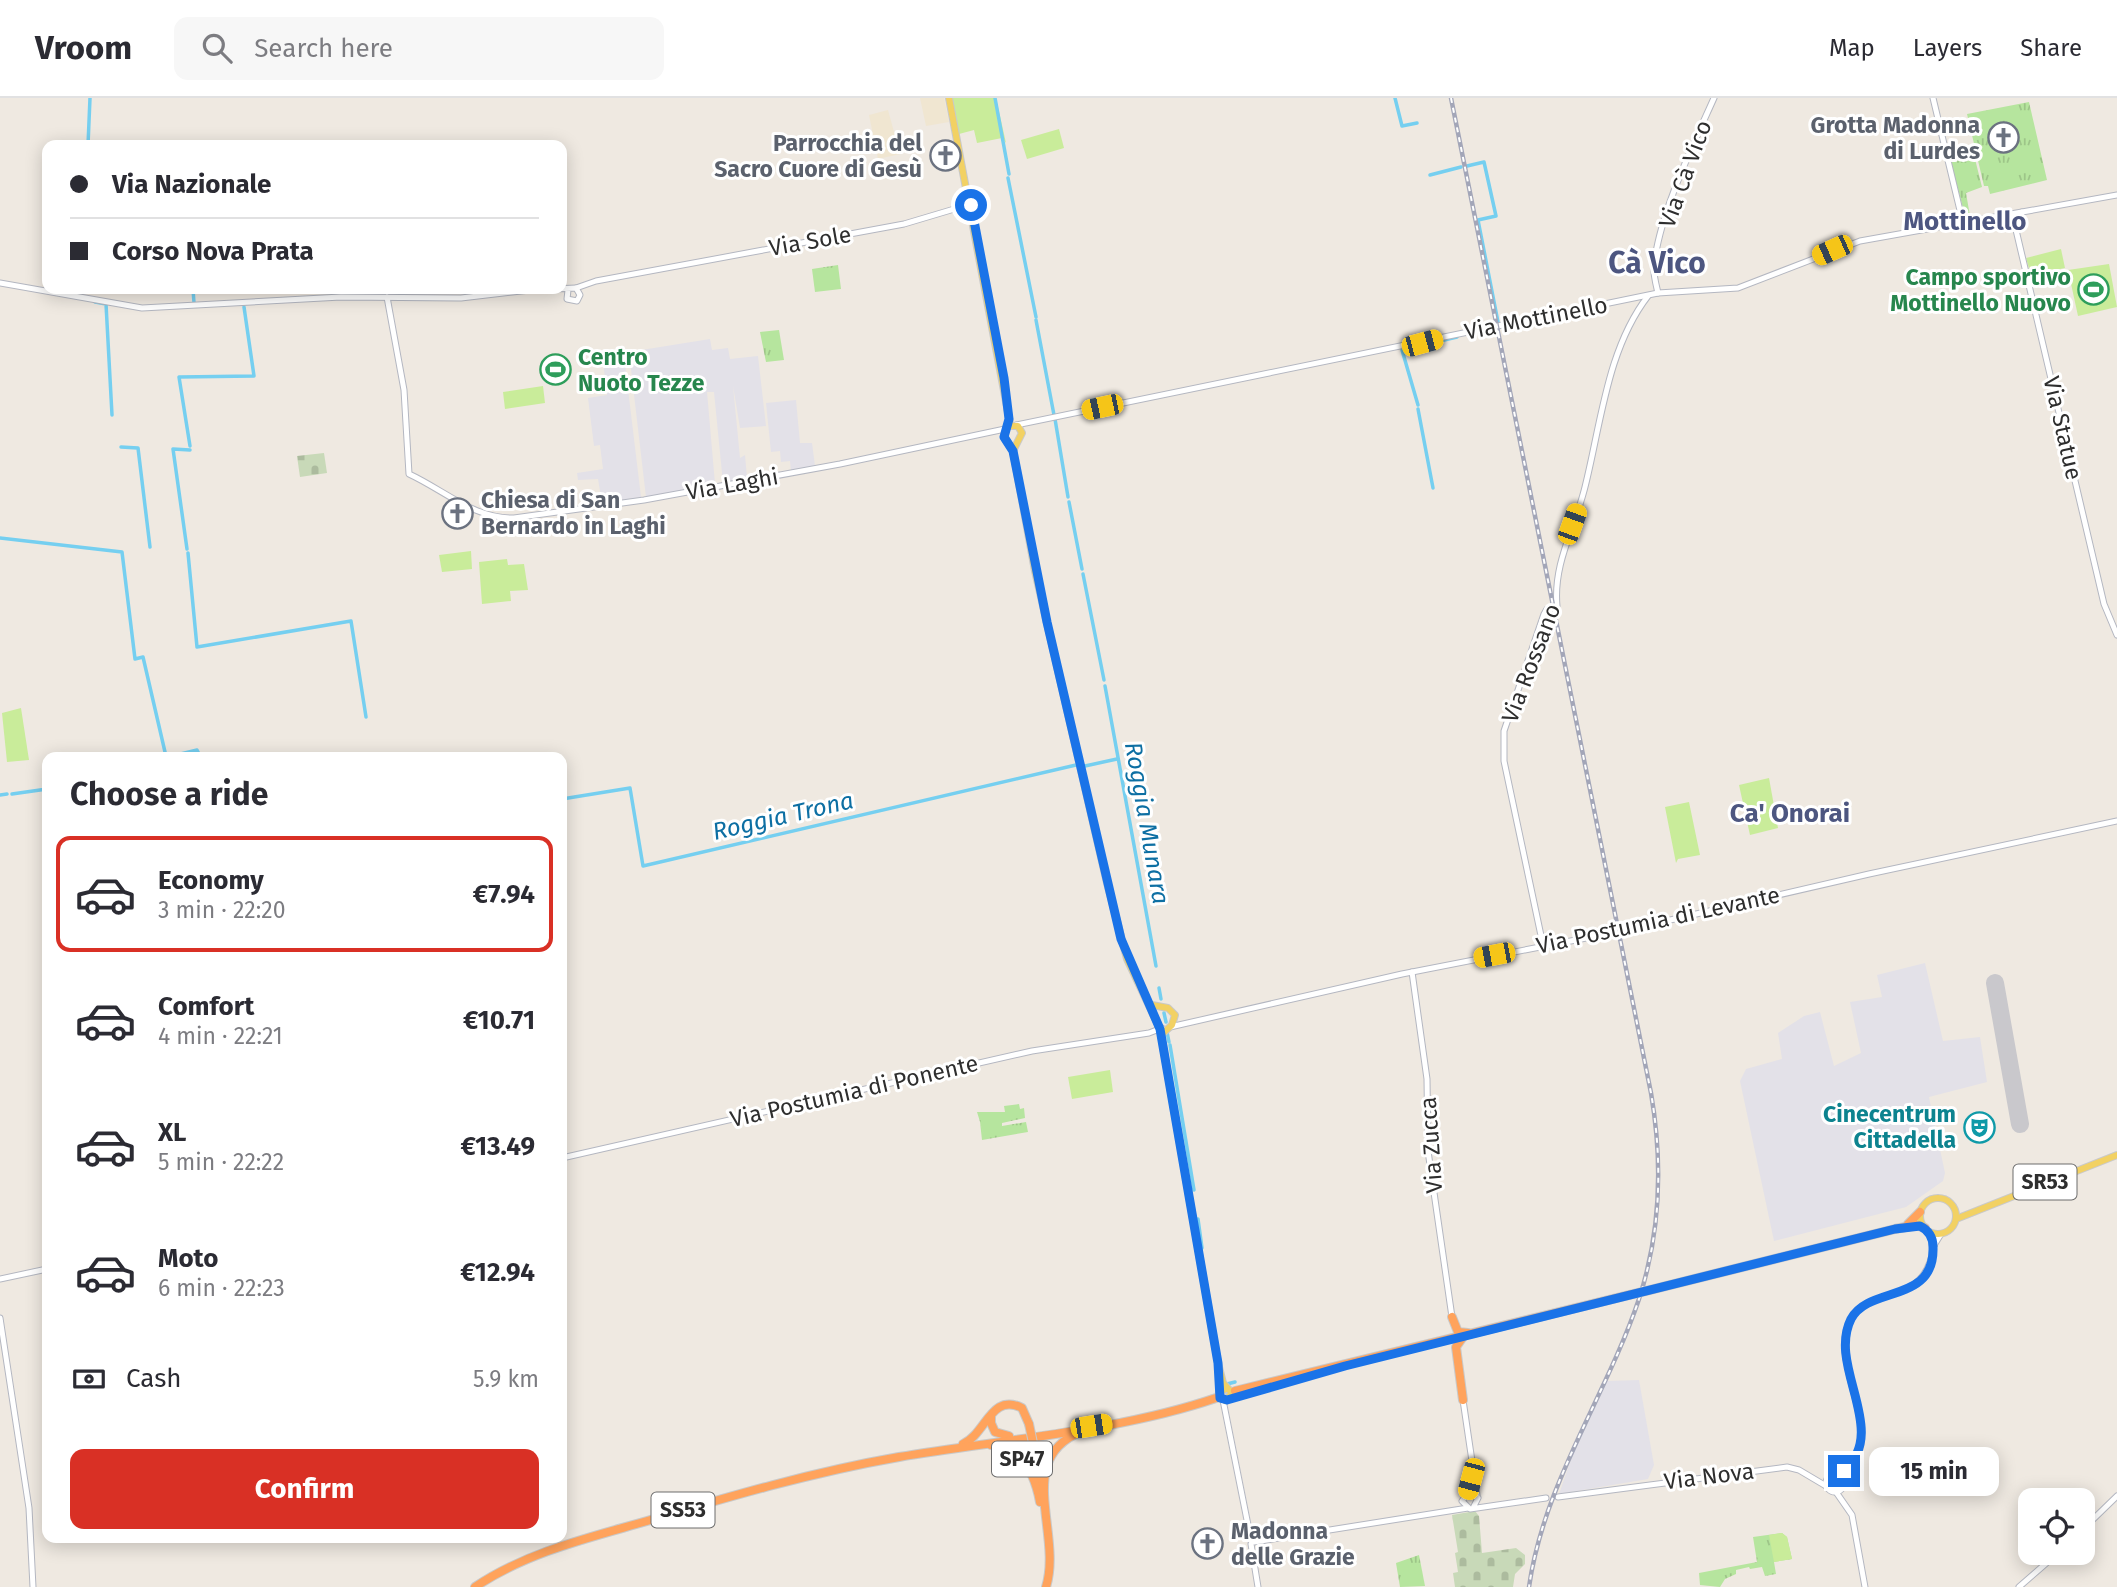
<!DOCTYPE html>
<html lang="en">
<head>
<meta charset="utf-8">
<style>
	body { margin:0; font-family:"Fira Sans",sans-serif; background:#f7f7f7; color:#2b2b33; height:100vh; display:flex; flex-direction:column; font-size:26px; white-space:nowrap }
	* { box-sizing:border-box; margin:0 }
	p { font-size:23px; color:#7c7c81 }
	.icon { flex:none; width:38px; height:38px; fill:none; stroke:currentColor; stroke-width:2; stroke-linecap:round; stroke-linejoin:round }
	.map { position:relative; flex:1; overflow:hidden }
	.side { position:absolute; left:42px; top:654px; width:525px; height:791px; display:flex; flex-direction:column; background:#fff; border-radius:14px; box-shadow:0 4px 18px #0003 }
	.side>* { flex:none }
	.banner { position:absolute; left:42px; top:42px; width:525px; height:154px; border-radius:14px; box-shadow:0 4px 18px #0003; display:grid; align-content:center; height:154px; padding:0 28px; background:#fff }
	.tools { position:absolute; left:2018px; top:1390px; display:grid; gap:14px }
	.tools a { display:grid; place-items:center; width:77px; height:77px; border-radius:14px; background:#fff; box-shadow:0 4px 18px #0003; font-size:35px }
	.end { position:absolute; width:32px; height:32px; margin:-16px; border:9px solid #1a73e8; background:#fff; box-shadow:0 0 0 4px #fff }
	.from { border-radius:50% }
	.bubble { position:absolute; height:49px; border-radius:14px; background:#fff; box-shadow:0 4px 18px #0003; font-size:23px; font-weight:700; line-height:49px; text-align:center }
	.car { position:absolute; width:21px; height:42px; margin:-21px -10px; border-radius:9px; box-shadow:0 0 5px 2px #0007; background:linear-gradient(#f5c518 24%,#345 0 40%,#f5c518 0 76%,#345 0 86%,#f5c518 0) }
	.banner b { display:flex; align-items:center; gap:24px; height:66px; font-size:26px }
	.banner b+b { border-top:2px solid #e1e1e2 }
	.banner i { width:18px; height:18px; background:#2b2b33 }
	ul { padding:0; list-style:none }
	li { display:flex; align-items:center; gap:21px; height:116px; margin:0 14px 10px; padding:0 14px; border:4px solid transparent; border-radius:14px }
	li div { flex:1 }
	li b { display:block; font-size:26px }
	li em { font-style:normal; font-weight:700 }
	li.current { border-color:#d93025 }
	li>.icon { width:63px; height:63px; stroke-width:1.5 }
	h2 { padding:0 28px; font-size:32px; line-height:84px }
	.pay { display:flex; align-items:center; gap:18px; height:77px; padding:0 28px; font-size:26px }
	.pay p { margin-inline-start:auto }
	.action { display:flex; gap:14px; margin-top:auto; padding:14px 28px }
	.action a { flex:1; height:80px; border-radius:14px; background:#d93025; color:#fff; font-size:28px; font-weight:700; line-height:80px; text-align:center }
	header { display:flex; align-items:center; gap:42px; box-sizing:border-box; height:98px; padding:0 35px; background:#fff; border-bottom:2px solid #e1e1e2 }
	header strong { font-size:33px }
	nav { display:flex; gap:38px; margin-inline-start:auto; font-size:24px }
	.search { width:490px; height:63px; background:#f7f7f7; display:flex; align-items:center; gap:18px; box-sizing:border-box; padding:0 24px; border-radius:14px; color:#7c7c81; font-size:26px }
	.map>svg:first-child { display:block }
	.industrial { fill:#e3e1e8 }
	.education { fill:#f0e6d1 }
	.cemetery { fill:url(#cemetery-stones) }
	.park { fill:url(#park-tufts) }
	.pitch { fill:#c9ec9a }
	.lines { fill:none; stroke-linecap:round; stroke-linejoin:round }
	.canal { stroke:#75cff0; stroke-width:3.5 }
	.runway { stroke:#c9c8cc; stroke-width:18 }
	.secondary-casing { stroke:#b4b7c1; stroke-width:7 }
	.primary-casing { stroke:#c9c9c9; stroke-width:8 }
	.highway-casing { stroke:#c9c9c9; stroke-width:10 }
	.secondary { stroke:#fff; stroke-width:5 }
	.primary { stroke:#f2d163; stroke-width:6 }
	.highway { stroke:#ffa35c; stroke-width:8 }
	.rail-casing { stroke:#a3a6b8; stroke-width:4.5 }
	.rail { stroke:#fff; stroke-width:2; stroke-dasharray:5; stroke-linecap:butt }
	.highway-bridge-casing { stroke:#c9c9c9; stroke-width:10; stroke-linecap:butt }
	.highway-bridge { stroke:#ffa35c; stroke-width:8 }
	.route { stroke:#1a73e8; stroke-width:9 }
	.labels { text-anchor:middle; stroke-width:6; stroke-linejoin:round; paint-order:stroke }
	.shield { fill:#fff; stroke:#6d6d6d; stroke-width:2 }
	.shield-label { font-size:21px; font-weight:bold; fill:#2e2e2e }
	.worship-label { font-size:23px; font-weight:bold; fill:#5b616d; stroke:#fff; text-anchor:end }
	.street-label { font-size:23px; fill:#2e2e2e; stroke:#fff }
	.leisure-label { font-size:23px; font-weight:bold; fill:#27864d; stroke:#fff; text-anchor:end }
	.culture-label { font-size:23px; font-weight:bold; fill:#0d838f; stroke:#fff; text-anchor:end }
	.water-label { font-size:24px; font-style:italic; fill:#0d6fa3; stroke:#fff }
	.quarter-label { font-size:26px; font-weight:bold; fill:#4d5680; stroke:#fff }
	.district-label { font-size:30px; font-weight:bold; fill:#4d5680; stroke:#fff }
</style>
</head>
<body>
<header>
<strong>Vroom</strong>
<div class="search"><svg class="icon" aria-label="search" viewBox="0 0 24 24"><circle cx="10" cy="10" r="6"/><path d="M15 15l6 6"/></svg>Search here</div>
<nav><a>Map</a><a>Layers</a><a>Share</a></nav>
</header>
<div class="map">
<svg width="2117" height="1489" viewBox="0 0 2117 1489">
	<defs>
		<pattern id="cemetery-stones" width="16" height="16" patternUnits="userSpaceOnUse" patternTransform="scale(1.75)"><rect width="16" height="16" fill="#c8d9b8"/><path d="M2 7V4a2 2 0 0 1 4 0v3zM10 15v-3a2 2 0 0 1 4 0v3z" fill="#acbb9e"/></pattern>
		<pattern id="park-tufts" width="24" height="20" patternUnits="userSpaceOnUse" patternTransform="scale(1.75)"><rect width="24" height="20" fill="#b6e59e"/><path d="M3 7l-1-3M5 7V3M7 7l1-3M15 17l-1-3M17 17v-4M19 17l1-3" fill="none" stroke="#9dc588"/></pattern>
	</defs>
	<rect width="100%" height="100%" fill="#efe9e1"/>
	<g class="industrial">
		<path d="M710 241 712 252 728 250 730 261 758 258 766 328 740 330 733 288 740 360 745 357 747 380 723 385 714 294H707L715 386 646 399 629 254Z"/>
		<path d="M621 254 624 258 641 399 602 405 598 381 578 382 577 375 603 371 600 347 594 348 588 300 607 297 602 255Z"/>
		<path d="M796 302 800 345H812L815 368 791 373 790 363 781 364 780 353 771 354 766 305Z"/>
		<path d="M1925 865 1943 943 1980 939 1987 984 1929 999 1945 1075 1943 1083 1906 1109 1774 1143 1740 983 1746 971 1782 961 1778 935 1804 918 1820 914 1834 968 1861 955 1850 904 1882 899 1877 877Z"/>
		<path d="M1639 1282 1654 1367 1648 1381 1559 1396 1574 1353 1607 1283Z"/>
	</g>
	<g class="education">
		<path d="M920 0H944L949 24 926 28Z"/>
		<path d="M888 12 900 56 878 61 869 17Z"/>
	</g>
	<g class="cemetery">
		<path d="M324 355 327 375 300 379 297 358Z"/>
		<path d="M1475 1413 1479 1418 1482 1455 1516 1450 1525 1457V1466L1515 1476 1513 1489H1455L1453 1475 1458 1474 1455 1455 1458 1454 1452 1417Z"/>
	</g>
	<g class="park">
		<path d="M2029 4 2047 82 1990 96 1988 88H1984L1967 16Z"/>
		<path d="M1974 57 1982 89 1966 95 1970 118 1966 121 1950 62Z"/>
		<path d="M838 167 841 191 815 194 812 171Z"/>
		<path d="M779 232 784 262 766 264 760 234Z"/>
		<path d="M1019 1006 1020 1011 1024 1010 1025 1020 1002 1025V1028L1026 1024 1028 1034 982 1042 980 1024 985 1040 977 1014H1005L1004 1008Z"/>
		<path d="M1782 1435 1787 1439 1792 1461 1774 1464 1776 1476 1765 1478 1762 1469 1750 1471 1749 1469 1736 1472V1476L1725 1481 1720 1489 1700 1487 1699 1475 1757 1464 1753 1439Z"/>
		<path d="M1419 1457 1425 1488 1400 1489 1396 1465Z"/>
	</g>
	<g class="pitch">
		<path d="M952 0H996L1006 45 1002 40 977 45 974 32 959 36Z"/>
		<path d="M1059 31 1064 50 1027 61 1021 42Z"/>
		<path d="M2061 151 2065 170 2031 177 2026 160Z"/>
		<path d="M2109 166 2117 209 2078 218 2068 172Z"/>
		<path d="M543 288 545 305 505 311 503 294Z"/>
		<path d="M471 453 472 471 442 474 439 457Z"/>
		<path d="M507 461 508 467 524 466 528 492 510 493 511 503 482 506 479 464Z"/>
		<path d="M21 610 29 662 7 664 2 615Z"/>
		<path d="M1769 680 1778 730 1750 737 1739 687Z"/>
		<path d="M1689 704 1700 757 1678 761 1676 765 1665 709Z"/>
		<path d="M1110 972 1113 994 1072 1001 1068 979Z"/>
		<path d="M1782 1435 1787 1439 1792 1461 1774 1464 1769 1437Z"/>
	</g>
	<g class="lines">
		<g class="canal">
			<path d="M995 0 1009 76"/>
			<path d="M1395 0 1402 28 1417 25"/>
			<path d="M88 47 90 0"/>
			<path d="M1467 68 1484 64 1496 118 1478 122 1498 224"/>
			<path d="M1430 77 1461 69"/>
			<path d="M1008 80 1036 219"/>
			<path d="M193 191 194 205"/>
			<path d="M95 204 106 206 112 317"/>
			<path d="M1036 222 1054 317"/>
			<path d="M1418 307 1402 252 1457 239"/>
			<path d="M1418 311 1433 390"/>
			<path d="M1055 321 1068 399"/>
			<path d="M190 348 179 279 254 278 244 209"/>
			<path d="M121 349 138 350 150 449"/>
			<path d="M1069 404 1082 471"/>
			<path d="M0 440 122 454 135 561 143 559 165 654"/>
			<path d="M187 451 173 351 190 352"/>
			<path d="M188 455 197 549 351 523 366 619"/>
			<path d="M1083 476 1104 582"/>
			<path d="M1105 588 1156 868"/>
			<path d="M164 660 197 652 201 660"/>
			<path d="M1085 668 1117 661"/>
			<path d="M12 696 47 691"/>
			<path d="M0 697 7 696"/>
			<path d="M562 701 630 690 643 768 1076 667"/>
			<path d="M1159 890 1161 901"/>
			<path d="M1164 915 1166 924"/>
			<path d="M1167 934 1169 944"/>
			<path d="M1170 947 1194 1092"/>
			<path d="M1198 1121 1202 1150"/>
			<path d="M1227 1286 1235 1284"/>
		</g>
		<path class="runway" d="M1995 885 2020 1026"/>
		<defs>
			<g id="secondary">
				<path d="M1933 0 1963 125"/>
				<path d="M2004 118 2016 132 2104 506 2117 537"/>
				<path d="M2016 132 2022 114"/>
				<path d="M0 185 142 210 341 199 461 200 539 191"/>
				<path d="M576 190 596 183 904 126 961 109 972 115"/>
				<path d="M554 191 576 190 580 197 577 203 567 201 568 192"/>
				<path d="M1658 195C1656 186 1653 176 1654 168 1659 117 1693 47 1714 0"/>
				<path d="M387 199 404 292 409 376C444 392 474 421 514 420L644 402 840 366 1005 331"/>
				<path d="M1016 327 1658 195 1738 190 1860 143 2117 97"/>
				<path d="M1543 847 1504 663V633L1544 516 1547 511 1557 508C1553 465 1575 430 1585 389 1601 326 1607 251 1648 198"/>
				<path d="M1412 874 1427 981 1428 1053 1452 1219"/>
				<path d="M1170 929 1402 876 1627 832 1869 776 2117 723"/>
				<path d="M562 1060 1032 953 1149 935 1162 930"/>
				<path d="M1933 1149 1941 1136"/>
				<path d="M0 1181 47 1171"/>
				<path d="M0 1220 29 1410 33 1489"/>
				<path d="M1223 1302 1251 1442"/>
				<path d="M1463 1302 1477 1397"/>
				<circle cx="1835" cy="1385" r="9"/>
				<path d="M1844 1383C1849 1369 1859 1358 1861 1344 1866 1307 1828 1249 1854 1217 1875 1190 1916 1204 1930 1164 1934 1154 1934 1143 1928 1133"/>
				<path d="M1836 1394 1852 1417 1865 1489"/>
				<path d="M1468 1395 1472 1376"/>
				<path d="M1558 1399 1787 1369 1799 1372 1826 1388"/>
				<path d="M1473 1410 1478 1400 1468 1395 1462 1403 1470 1411 1546 1400"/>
				<path d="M2082 1432 2117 1398"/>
				<path d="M1254 1444 1468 1410"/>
				<path d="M1251 1446 1258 1489"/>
				<path d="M2019 1489 2059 1454"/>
			</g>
			<g id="primary">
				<path d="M949 0 1010 325"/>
				<path d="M1009 321 1004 339 1013 353 1035 473 1107 785 1127 861 1160 931 1218 1265 1223 1285 1232 1295 1225 1303 1219 1295 1227 1290"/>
				<path d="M1008 328H1018L1022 335 1013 353"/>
				<path d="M1152 907 1168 910 1175 917 1172 927 1162 936"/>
				<circle cx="1938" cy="1118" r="18"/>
				<path d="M1956 1121 2117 1057"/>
			</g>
			<g id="highway">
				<path d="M1908 1126 1920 1114"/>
				<path d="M1646 1193 1895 1131 1916 1127 1925 1130"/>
				<path d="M1452 1219 1458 1234 1468 1235"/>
				<path d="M1463 1239 1456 1249 1463 1302"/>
				<path d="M1235 1293 1629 1197"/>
				<path d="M991 1318V1325L995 1334 1009 1338"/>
				<path d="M1033 1345 1039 1386"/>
				<path d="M963 1346C986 1336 991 1294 1022 1310L1029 1326"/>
				<path d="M991 1347C1022 1349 1035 1377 1040 1404"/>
				<path d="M475 1489C527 1454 588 1440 647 1423 731 1398 813 1374 899 1359 1000 1342 1120 1333 1216 1300"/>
				<path d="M1046 1489C1063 1435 1012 1359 1083 1333"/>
			</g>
		</defs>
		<use href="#secondary" class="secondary-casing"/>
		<use href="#primary" class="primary-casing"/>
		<use href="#highway" class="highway-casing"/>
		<use href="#secondary" class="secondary"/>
		<use href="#primary" class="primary"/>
		<use href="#highway" class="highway"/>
		<defs>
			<path id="rail" d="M1451 0 1651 995C1663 1065 1661 1133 1639 1201 1606 1299 1544 1384 1529 1489"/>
		</defs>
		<use href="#rail" class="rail-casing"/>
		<use href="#rail" class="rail"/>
		<defs>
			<g id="highway-bridge">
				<path d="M1629 1197 1646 1193"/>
				<path d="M1029 1326 1033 1345"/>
			</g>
		</defs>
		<use href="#highway-bridge" class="highway-bridge-casing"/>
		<use href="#highway-bridge" class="highway-bridge"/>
	</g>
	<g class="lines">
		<path class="route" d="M971 107 1004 280 1009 321 1004 339 1013 353 1047 524 1121 841 1160 931 1218 1265 1220 1300 1227 1302 1345 1268 1895 1131 1920 1128C1928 1132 1933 1138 1933 1149 1935 1206 1869 1187 1851 1221 1827 1269 1890 1332 1844 1373"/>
	</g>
	<defs>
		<symbol id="church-ring" viewBox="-11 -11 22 22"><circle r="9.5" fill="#fff" stroke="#6b7280" stroke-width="1.5"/><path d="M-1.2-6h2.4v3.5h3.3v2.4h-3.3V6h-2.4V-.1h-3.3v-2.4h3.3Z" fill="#6b7280"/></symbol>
		<symbol id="stadium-ring" viewBox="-11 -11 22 22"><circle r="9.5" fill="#fff" stroke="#2e9e5b" stroke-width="1.5"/><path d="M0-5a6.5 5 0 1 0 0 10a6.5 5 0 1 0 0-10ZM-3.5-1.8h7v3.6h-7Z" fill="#2e9e5b"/></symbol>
		<symbol id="theatre-ring" viewBox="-11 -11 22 22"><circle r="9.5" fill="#fff" stroke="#0f9aa8" stroke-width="1.5"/><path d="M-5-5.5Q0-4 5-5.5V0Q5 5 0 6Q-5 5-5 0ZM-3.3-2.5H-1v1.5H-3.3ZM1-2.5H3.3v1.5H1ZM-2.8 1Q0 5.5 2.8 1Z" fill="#0f9aa8"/></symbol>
	</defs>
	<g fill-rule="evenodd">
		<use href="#church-ring" x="1986" y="22" width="35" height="35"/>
		<use href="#church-ring" x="928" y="40" width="35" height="35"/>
		<use href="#stadium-ring" x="2076" y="174" width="35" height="35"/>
		<use href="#stadium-ring" x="538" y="254" width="35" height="35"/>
		<use href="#church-ring" x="440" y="398" width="35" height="35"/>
		<use href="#theatre-ring" x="1962" y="1012" width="35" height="35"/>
		<use href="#church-ring" x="1190" y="1428" width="35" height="35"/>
	</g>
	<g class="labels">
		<g class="shield">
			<rect x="2013.5" y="1066.5" width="63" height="35" rx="5"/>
			<rect x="992" y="1343.5" width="60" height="35" rx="5"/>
			<rect x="651.5" y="1394.5" width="63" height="35" rx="5"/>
		</g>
		<g class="shield-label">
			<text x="2045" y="1091">SR53</text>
			<text x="1022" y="1368">SP47</text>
			<text x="683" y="1419">SS53</text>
		</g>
		<g class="worship-label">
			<text x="1980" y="35">Grotta Madonna<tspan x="1980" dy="26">di Lurdes</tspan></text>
			<text x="922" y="53">Parrocchia del<tspan x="922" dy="26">Sacro Cuore di Gesù</tspan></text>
			<text x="481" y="410" text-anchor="start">Chiesa di San<tspan x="481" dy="26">Bernardo in Laghi</tspan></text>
			<text x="1231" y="1441" text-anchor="start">Madonna<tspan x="1231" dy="26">delle Grazie</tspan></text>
		</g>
		<g class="street-label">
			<text transform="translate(1685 76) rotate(-70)" y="8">Via Cà Vico</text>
			<text transform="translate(810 143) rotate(-10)" y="8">Via Sole</text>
			<text transform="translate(1536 220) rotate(-11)" y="8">Via Mottinello</text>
			<text transform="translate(2063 330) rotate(77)" y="8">Via Statue</text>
			<text transform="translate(732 386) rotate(-10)" y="8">Via Laghi</text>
			<text transform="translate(1531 565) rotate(-69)" y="8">Via Rossano</text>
			<text transform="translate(1658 822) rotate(-12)" y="8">Via Postumia di Levante</text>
			<text transform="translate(854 993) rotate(-13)" y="8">Via Postumia di Ponente</text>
			<text transform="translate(1431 1047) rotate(-94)" y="8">Via Zucca</text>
			<text transform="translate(1709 1378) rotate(-7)" y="8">Via Nova</text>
		</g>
		<g class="leisure-label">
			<text x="2071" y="187">Campo sportivo<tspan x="2071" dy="26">Mottinello Nuovo</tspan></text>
			<text x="578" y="267" text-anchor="start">Centro<tspan x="578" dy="26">Nuoto Tezze</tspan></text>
		</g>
		<g class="culture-label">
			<text x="1956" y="1024">Cinecentrum<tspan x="1956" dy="26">Cittadella</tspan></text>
		</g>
		<g class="water-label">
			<text transform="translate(783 718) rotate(-13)" y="8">Roggia Trona</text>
			<text transform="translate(1147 725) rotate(80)" y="8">Roggia Munara</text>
		</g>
		<g class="quarter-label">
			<text x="1965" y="132">Mottinello</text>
			<text x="1790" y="724">Ca' Onorai</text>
		</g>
		<g class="district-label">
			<text x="1657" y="175">Cà Vico</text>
		</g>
	</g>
</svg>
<div class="tools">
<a><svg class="icon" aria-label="locate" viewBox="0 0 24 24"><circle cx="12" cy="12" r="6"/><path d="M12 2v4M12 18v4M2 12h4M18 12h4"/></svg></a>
</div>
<i class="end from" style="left:971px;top:107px"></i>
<i class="end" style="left:1844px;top:1373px"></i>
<div class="bubble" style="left:1869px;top:1349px;width:130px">15 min</div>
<i class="car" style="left:1832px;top:152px;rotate:246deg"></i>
<i class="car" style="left:1422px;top:245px;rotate:75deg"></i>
<i class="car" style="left:1102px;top:309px;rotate:258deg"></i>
<i class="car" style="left:1572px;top:426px;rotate:20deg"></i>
<i class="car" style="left:1494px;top:857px;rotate:259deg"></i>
<i class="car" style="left:1091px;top:1328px;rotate:81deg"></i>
<i class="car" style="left:1471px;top:1381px;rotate:195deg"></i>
<div class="banner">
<b><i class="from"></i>Via Nazionale</b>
<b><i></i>Corso Nova Prata</b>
</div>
<section class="side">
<h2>Choose a ride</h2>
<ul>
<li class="current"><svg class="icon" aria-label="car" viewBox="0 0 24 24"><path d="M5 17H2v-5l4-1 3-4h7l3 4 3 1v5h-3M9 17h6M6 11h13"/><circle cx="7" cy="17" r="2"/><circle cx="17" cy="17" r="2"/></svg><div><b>Economy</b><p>3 min · 22:20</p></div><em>€7.94</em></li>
<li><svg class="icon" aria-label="car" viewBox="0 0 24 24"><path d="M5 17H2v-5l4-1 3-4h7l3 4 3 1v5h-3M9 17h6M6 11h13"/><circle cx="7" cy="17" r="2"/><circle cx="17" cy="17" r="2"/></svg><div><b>Comfort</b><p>4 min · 22:21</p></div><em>€10.71</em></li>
<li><svg class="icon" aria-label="car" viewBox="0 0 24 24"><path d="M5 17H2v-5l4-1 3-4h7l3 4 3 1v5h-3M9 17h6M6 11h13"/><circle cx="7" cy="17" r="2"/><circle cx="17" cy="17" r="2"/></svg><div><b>XL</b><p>5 min · 22:22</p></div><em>€13.49</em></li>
<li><svg class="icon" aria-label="car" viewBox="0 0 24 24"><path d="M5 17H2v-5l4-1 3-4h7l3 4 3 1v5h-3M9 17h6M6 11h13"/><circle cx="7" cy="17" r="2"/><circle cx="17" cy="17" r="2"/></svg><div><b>Moto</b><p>6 min · 22:23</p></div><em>€12.94</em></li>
</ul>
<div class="pay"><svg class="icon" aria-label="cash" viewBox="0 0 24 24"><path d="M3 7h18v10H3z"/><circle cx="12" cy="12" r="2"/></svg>Cash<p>5.9 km</p></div>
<div class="action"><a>Confirm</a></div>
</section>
</div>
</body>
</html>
